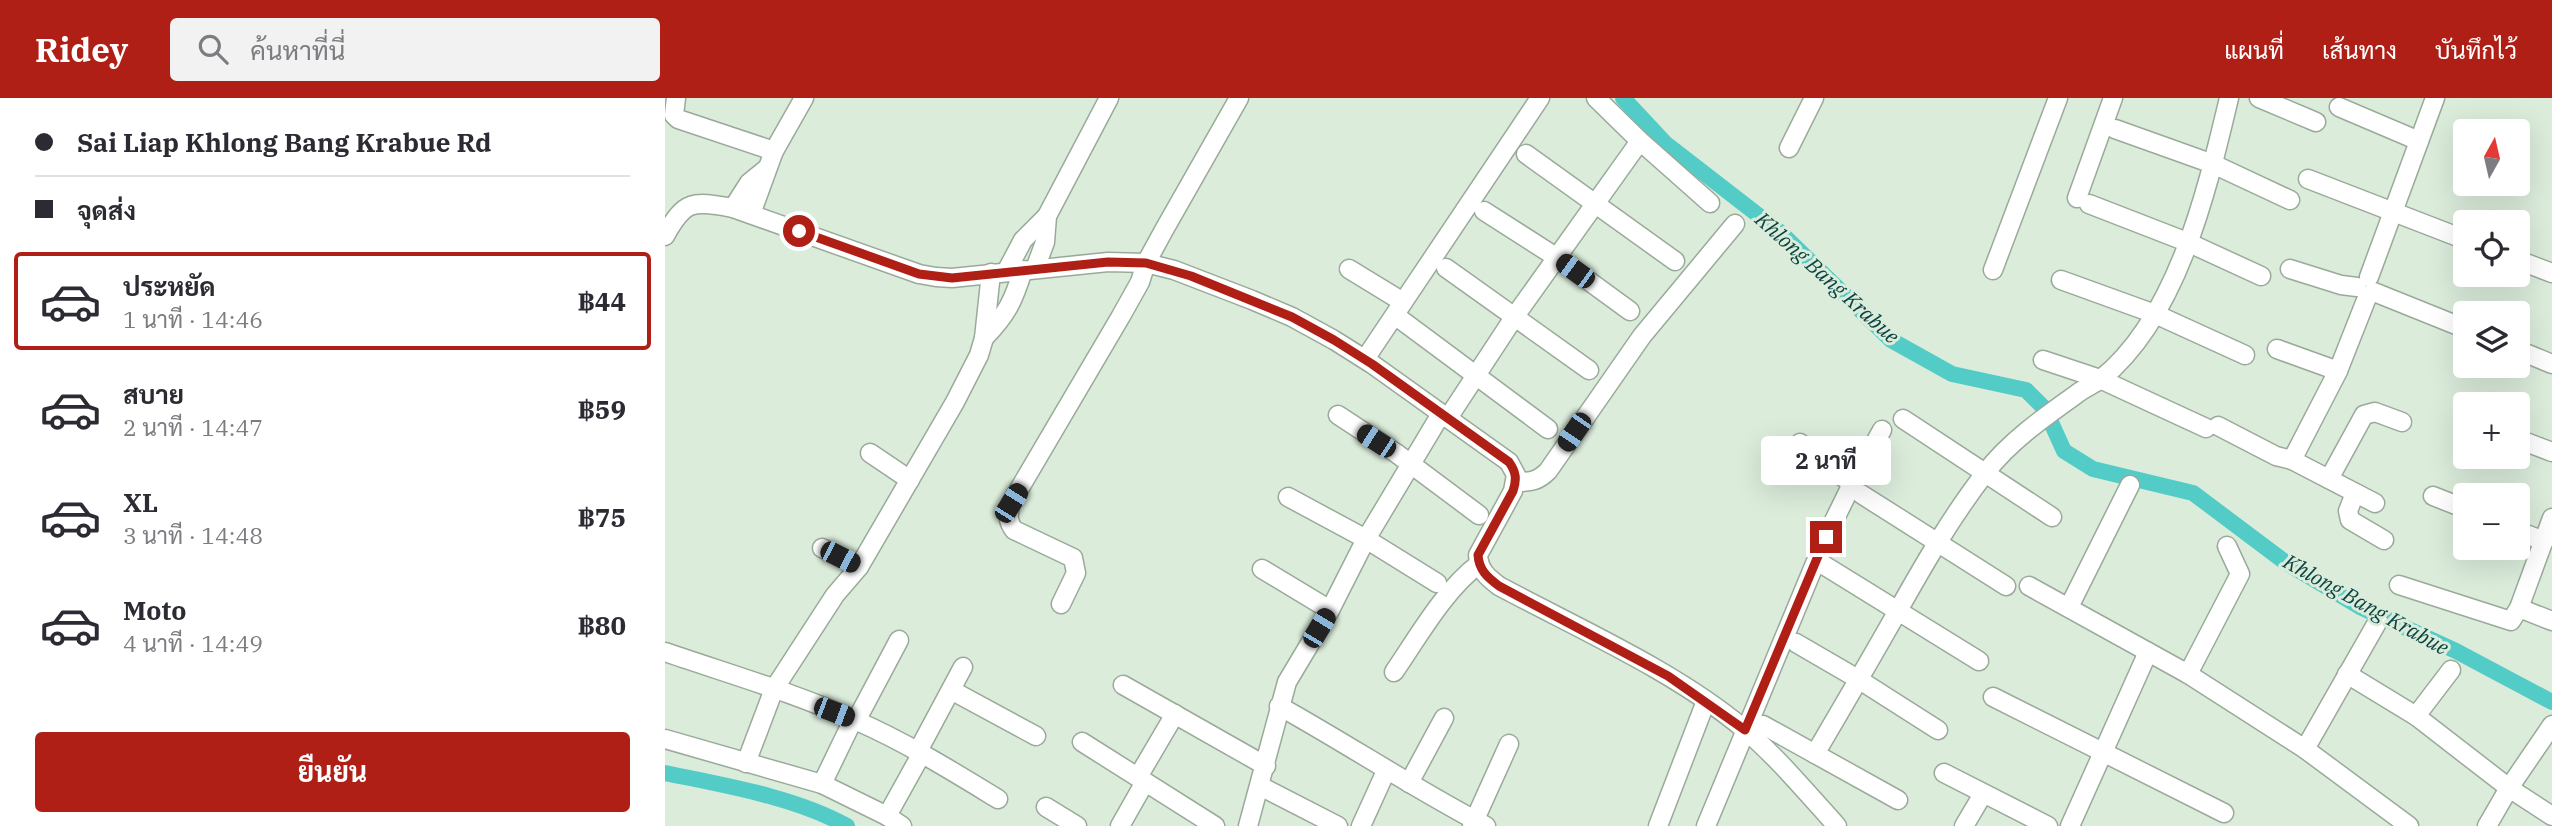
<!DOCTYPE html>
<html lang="th">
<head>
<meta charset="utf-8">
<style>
	body { margin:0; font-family:"IBM Plex Serif",Sarabun,serif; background:#f2f2f3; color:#2b2b33; height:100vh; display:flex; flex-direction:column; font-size:26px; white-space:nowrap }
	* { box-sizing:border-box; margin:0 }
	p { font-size:23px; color:#7c7c81 }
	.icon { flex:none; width:38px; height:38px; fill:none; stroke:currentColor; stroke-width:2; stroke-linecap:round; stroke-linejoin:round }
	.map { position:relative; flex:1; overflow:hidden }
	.panel { display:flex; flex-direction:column; background:#fff; width:665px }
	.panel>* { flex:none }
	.hud { display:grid; align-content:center; height:154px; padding:0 35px; background:#fff }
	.needle { width:46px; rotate:8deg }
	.buttons { position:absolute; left:1788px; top:21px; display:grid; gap:14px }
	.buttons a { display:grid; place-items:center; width:77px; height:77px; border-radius:7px; background:#fff; box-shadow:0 7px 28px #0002; font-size:35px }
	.end { position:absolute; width:32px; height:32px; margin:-16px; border:9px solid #af1f15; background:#fff; box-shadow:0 0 0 4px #fff }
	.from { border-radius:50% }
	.bubble { position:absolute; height:49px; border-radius:7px; background:#fff; box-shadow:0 7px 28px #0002; font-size:23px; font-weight:700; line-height:49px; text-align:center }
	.car { position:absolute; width:21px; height:42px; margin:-21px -10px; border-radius:9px; box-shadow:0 0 5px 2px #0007; background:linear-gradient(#222 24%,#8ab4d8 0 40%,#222 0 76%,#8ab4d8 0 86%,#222 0) }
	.hud b { display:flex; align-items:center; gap:24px; height:66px; font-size:26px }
	.hud b+b { border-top:2px solid #e1e1e2 }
	.hud i { width:18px; height:18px; background:#2b2b33 }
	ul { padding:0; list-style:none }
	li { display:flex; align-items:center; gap:21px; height:98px; margin:0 14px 10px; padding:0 21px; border:4px solid transparent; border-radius:7px }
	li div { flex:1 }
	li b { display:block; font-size:26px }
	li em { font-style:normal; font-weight:700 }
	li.on { border-color:#af1f15 }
	li>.icon { width:63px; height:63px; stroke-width:1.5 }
	.action { display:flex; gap:14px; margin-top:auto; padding:14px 35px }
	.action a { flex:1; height:80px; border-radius:7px; background:#af1f15; color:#fff; font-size:28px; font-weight:700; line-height:80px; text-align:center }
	header { display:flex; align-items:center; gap:42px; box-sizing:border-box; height:98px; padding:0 35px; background:#af1f15; color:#fff }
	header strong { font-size:33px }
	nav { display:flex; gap:38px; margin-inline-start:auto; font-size:24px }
	.search { width:490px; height:63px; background:#f2f2f3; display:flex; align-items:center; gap:18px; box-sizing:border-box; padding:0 24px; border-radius:7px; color:#7c7c81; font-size:26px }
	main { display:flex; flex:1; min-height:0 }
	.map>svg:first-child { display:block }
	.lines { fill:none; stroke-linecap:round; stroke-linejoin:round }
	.canal { stroke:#53ccc7; stroke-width:16 }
	.minor-casing { stroke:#9aaa9a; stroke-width:21 }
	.minor { stroke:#fff; stroke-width:18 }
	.route { stroke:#af1f15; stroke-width:9 }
	.labels { text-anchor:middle; stroke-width:6; stroke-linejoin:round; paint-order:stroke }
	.water-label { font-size:21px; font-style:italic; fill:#0b4342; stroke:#dbecdb }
</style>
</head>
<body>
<header>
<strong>Ridey</strong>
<div class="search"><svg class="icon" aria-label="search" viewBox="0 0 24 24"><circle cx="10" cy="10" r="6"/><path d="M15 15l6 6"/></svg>ค้นหาที่นี่</div>
<nav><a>แผนที่</a><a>เส้นทาง</a><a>บันทึกไว้</a></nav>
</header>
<main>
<section class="panel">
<div class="hud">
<b><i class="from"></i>Sai Liap Khlong Bang Krabue Rd</b>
<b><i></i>จุดส่ง</b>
</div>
<ul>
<li class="on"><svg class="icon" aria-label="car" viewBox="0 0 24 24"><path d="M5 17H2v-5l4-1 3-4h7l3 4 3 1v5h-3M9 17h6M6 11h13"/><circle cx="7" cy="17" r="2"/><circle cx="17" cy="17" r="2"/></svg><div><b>ประหยัด</b><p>1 นาที · 14:46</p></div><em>฿44</em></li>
<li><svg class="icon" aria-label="car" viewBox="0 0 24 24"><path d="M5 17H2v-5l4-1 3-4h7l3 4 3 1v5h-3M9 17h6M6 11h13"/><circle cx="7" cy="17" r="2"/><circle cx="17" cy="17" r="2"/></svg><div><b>สบาย</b><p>2 นาที · 14:47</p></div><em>฿59</em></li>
<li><svg class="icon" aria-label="car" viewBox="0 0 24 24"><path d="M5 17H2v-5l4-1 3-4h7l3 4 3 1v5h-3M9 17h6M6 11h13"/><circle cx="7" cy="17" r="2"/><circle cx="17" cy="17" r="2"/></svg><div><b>XL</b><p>3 นาที · 14:48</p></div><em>฿75</em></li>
<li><svg class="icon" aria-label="car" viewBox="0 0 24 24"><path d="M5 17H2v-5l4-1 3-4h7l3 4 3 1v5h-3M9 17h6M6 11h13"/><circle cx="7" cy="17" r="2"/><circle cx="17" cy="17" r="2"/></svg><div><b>Moto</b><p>4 นาที · 14:49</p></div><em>฿80</em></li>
</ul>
<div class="action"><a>ยืนยัน</a></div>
</section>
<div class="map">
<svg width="1887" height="728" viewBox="0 0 1887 728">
	<rect width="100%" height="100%" fill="#dbecdb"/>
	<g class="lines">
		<g class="canal">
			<path d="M958 0 1000 45 1115 134 1226 242 1287 276 1361 292 1380 311 1399 353 1428 371 1528 395 1620 464 1695 509 1791 553 1887 604"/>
			<path d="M0 675C58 687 130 699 182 728"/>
		</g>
		<defs>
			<g id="minor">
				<path d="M11 0 9 17 13 21 109 53"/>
				<path d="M931 0 975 43 1045 105"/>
				<path d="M1594 0 1651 24"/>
				<path d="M1674 9 1754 43"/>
				<path d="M1450 31 1548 66 1625 102"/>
				<path d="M1124 50 1149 0"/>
				<path d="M861 56 1010 163"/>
				<path d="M1643 81 1801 142"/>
				<path d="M1412 100 1448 0"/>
				<path d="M1424 106 1522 144 1596 178"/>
				<path d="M68 110 84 85 100 72"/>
				<path d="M819 113 891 159 965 213"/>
				<path d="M86 116 109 53 139 0"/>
				<path d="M0 138C20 101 28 103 68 110L254 176 271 179 287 180 443 164 481 165 509 172 587 202 627 219 669 242 707 266 844 364 851 377 848 393 813 457C814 472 822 479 834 488 914 531 1010 573 1079 631 1113 660 1142 695 1172 728"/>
				<path d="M1853 162 1887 175"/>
				<path d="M781 170 924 272"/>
				<path d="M370 171 380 144 382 118"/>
				<path d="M684 171 738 204"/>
				<path d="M1625 171 1676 187 1692 189"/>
				<path d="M1328 172 1393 0"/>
				<path d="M341 174 358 142 382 118 444 0"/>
				<path d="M1704 179 1770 0"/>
				<path d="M1396 182 1490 216 1580 257"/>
				<path d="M1709 194 1801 231"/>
				<path d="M735 221 883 331"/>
				<path d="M319 240C342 216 348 204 358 172"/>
				<path d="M1612 251 1673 273"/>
				<path d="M1853 252 1887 266"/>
				<path d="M700 261 875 0"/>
				<path d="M1378 262 1435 281 1541 330"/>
				<path d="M673 317 731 355 814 417"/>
				<path d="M783 320 850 218 975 43"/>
				<path d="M1238 321 1387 419"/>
				<path d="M1553 328 1611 358 1627 362 1673 273 1703 197"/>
				<path d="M1853 341 1887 354"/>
				<path d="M1135 345 1187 386"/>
				<path d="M205 355 245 382"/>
				<path d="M1627 362 1710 405"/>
				<path d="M1664 381 1699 317 1710 314 1737 324"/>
				<path d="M851 384C866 384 873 383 883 373L977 238 1070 126"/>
				<path d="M1690 395 1683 413 1685 422 1719 442"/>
				<path d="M1196 396 1341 488"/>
				<path d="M1768 398 1801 411"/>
				<path d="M623 399 701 441 772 485"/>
				<path d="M1853 433 1879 443"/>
				<path d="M157 450 194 469"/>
				<path d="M1157 466 1314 563"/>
				<path d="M597 471 665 512"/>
				<path d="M1734 487 1846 523 1854 510 1887 420"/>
				<path d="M1364 488 1523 576 1640 651 1744 728"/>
				<path d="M396 506 411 475 408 460 349 432C342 423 343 416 346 405L456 218 475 184 481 165 499 132 574 0"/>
				<path d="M1404 509 1465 387"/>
				<path d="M1854 510 1887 523"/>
				<path d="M1131 545 1193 581 1273 632"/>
				<path d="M0 554C64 576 130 595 192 623 242 645 287 673 333 701"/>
				<path d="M729 574C753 539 780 491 814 466"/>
				<path d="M1523 576 1575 476 1562 448"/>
				<path d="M1682 576 1751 618 1844 690 1887 718"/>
				<path d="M458 587 601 668"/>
				<path d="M286 592 371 638"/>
				<path d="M1328 599 1559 715"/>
				<path d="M614 608C684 647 750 691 821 728"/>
				<path d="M1751 618 1786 572"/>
				<path d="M191 623 234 542"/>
				<path d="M1098 627 1233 702"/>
				<path d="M0 641 157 686 222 718 237 728"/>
				<path d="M417 644 550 728"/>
				<path d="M1640 651 1713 523"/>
				<path d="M253 653 298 569"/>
				<path d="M1150 656C1177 610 1204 564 1230 518 1258 468 1286 419 1321 374 1344 344 1378 320 1409 298 1417 291 1427 287 1436 281 1513 219 1542 92 1564 0"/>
				<path d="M81 665 109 591 170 497 194 469 290 304 314 257 319 240 326 175"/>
				<path d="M1279 675 1383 728"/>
				<path d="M473 679 510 616"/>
				<path d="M744 685 779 620"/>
				<path d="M157 686 188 622"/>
				<path d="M595 688 673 728"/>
				<path d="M381 709 412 728"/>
				<path d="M222 718 257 655"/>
				<path d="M455 728 480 684"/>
				<path d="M583 728 622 584 665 512 701 441 776 316"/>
				<path d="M696 728 721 673"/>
				<path d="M807 728 844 646"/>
				<path d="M993 728 1041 603"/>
				<path d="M1041 728 1161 439 1187 386 1217 332"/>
				<path d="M1299 728 1318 696"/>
				<path d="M1405 728 1483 554"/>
				<path d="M1822 728 1844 690 1887 627"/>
			</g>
		</defs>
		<use href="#minor" class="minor-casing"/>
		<use href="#minor" class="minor"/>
	</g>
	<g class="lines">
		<path class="route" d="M134 133 254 176 287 180 443 164 481 165 526 178 627 219 669 242 707 266 844 364C851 374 852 381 848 393L813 457C814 472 822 479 834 488L1003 578 1080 632 1161 439"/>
	</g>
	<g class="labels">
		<g class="water-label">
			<text transform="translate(1162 180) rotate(42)" y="7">Khlong Bang Krabue</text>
			<text transform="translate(1701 507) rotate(29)" y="7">Khlong Bang Krabue</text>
		</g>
	</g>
</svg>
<div class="buttons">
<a><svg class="needle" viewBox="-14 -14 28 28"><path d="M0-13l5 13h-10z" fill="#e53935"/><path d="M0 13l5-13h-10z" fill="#7c7c81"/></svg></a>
<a><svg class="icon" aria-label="locate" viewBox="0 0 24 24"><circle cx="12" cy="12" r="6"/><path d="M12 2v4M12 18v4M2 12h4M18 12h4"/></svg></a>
<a><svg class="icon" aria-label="layers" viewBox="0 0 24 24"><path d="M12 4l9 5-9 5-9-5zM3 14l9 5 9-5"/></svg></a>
<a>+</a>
<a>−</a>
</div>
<i class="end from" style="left:134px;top:133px"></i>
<i class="end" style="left:1161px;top:439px"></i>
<div class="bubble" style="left:1096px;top:338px;width:130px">2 นาที</div>
<i class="car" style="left:910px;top:173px;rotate:306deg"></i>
<i class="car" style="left:909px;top:334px;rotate:214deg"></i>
<i class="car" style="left:711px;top:343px;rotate:303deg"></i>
<i class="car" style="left:346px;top:405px;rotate:32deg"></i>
<i class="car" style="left:175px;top:459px;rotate:117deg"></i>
<i class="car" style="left:654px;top:530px;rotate:31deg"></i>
<i class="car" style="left:169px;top:614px;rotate:111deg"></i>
</div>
</main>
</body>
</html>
